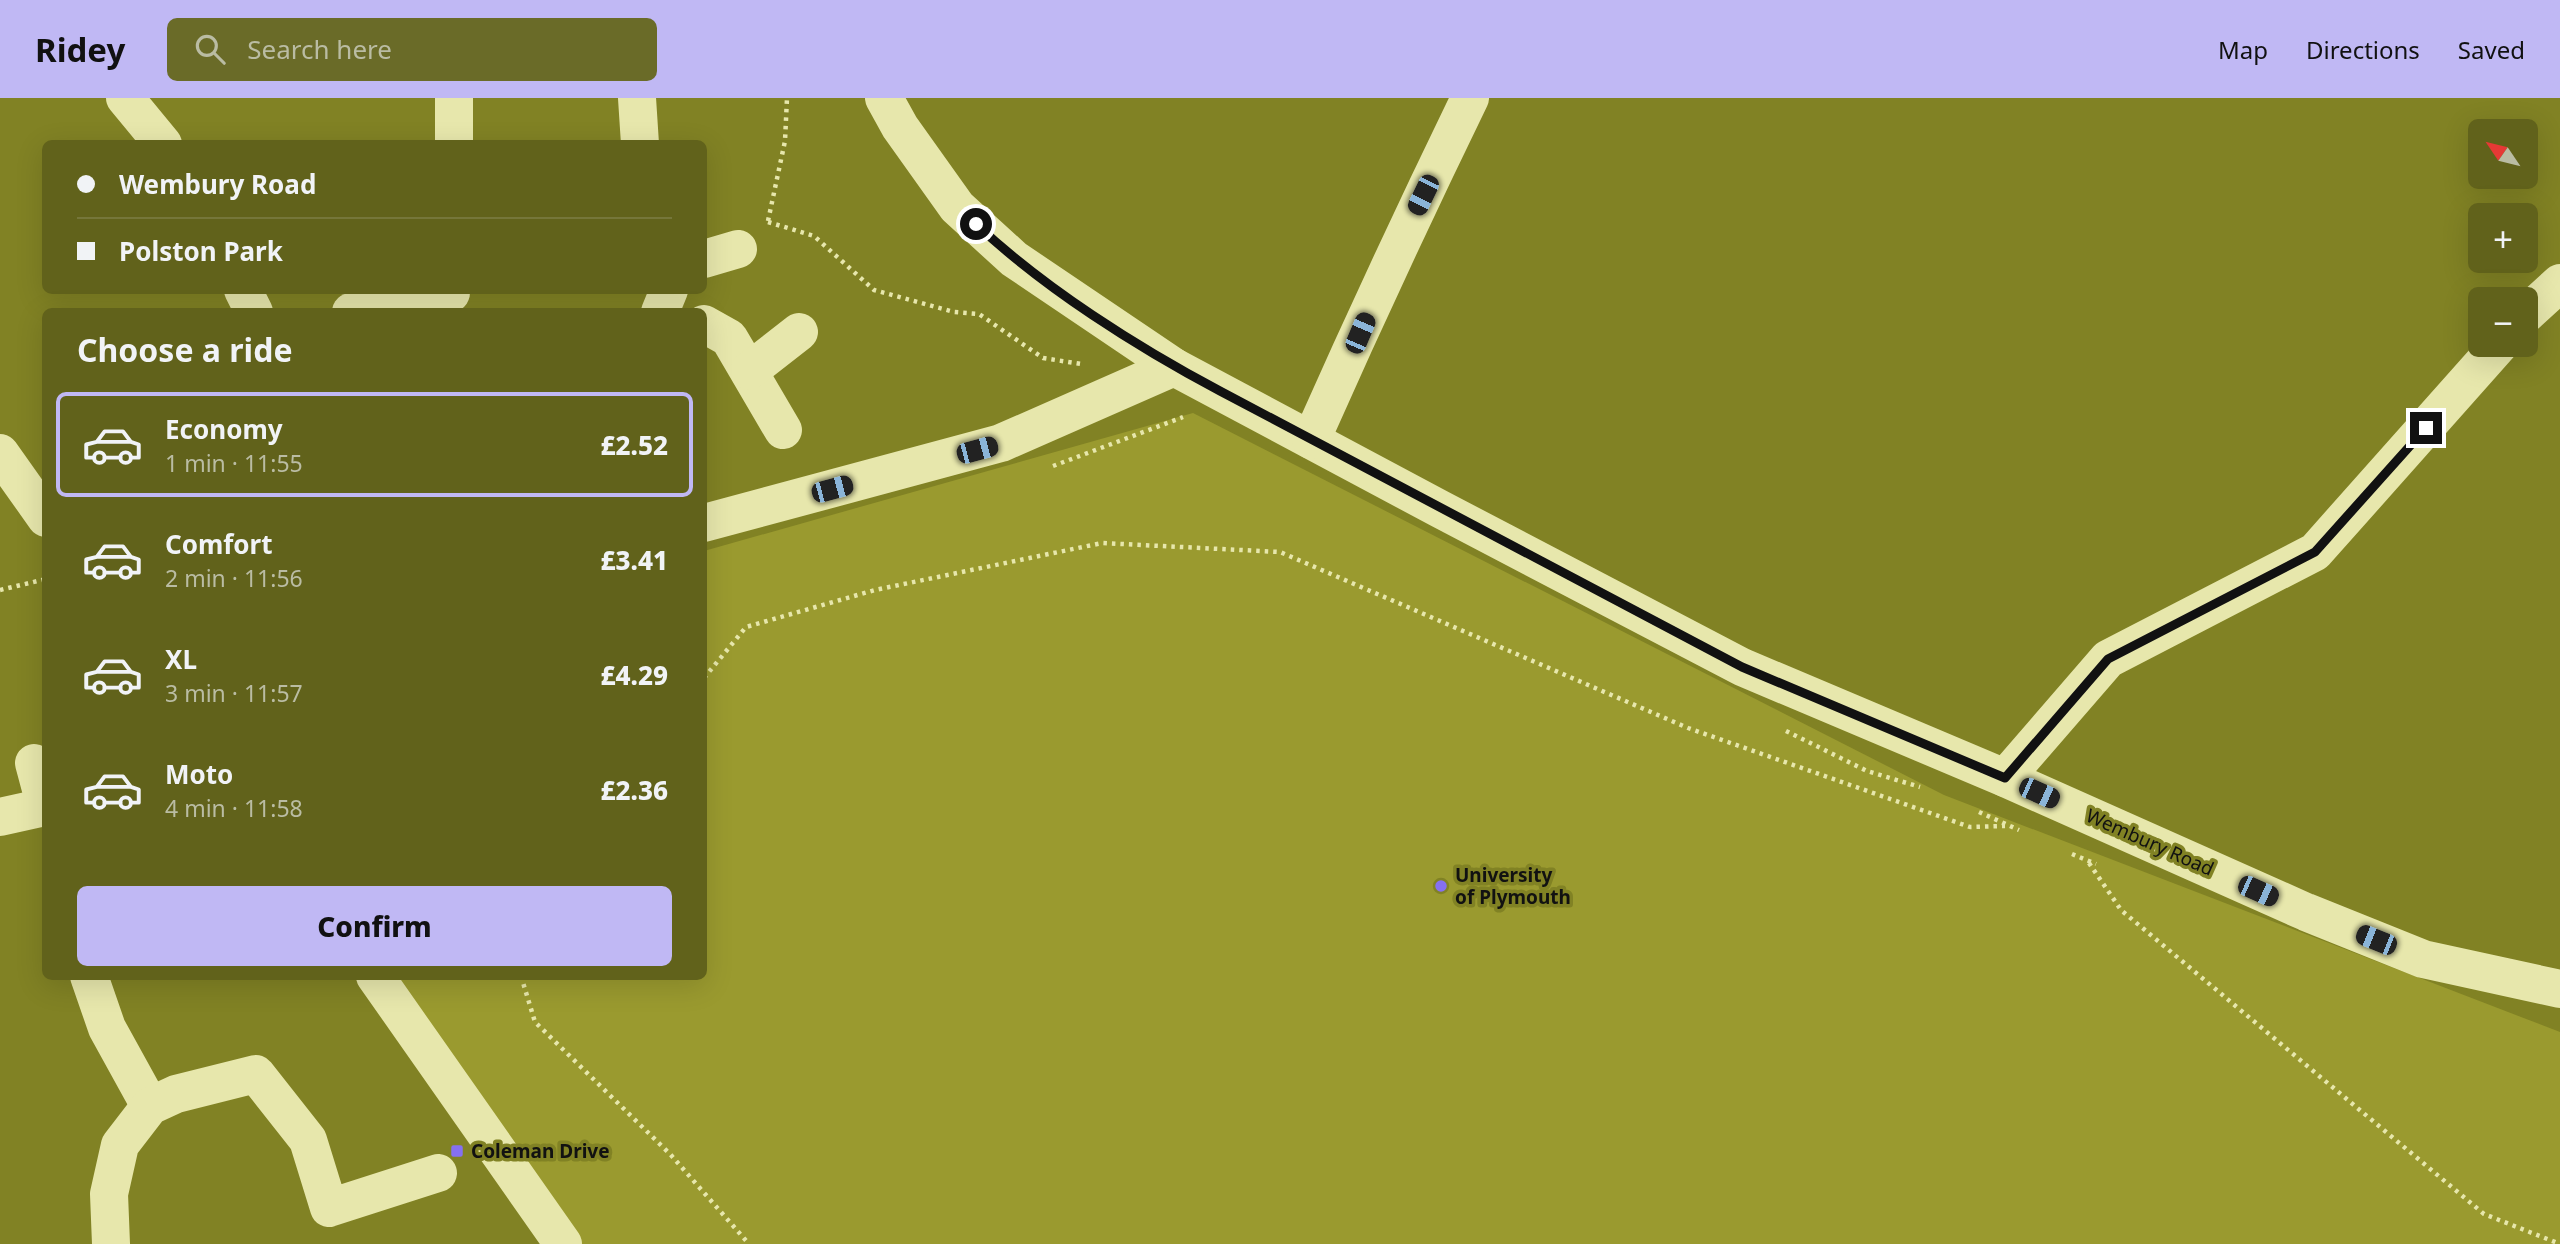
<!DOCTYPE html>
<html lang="en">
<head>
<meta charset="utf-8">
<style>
	body { margin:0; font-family:"Noto Sans",sans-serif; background:#6a6b28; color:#f1f3f6; height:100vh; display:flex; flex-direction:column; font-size:26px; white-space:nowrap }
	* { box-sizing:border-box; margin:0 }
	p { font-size:23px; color:#babca3 }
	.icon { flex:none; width:38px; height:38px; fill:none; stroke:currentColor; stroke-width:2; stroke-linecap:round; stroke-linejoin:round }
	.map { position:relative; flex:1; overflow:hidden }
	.drawer { position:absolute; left:42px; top:210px; width:665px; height:672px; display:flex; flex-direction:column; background:#61621b; border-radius:10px; box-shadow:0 7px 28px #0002 }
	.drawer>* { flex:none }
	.guide { position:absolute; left:42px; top:42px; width:665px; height:154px; border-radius:10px; box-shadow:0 7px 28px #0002; display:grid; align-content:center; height:154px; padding:0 35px; background:#61621b }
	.needle { width:46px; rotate:305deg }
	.fabs { position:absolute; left:2468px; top:21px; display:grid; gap:14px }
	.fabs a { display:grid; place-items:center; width:70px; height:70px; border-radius:10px; background:#61621b; box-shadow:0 7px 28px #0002; font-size:35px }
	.end { position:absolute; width:32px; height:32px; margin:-16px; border:9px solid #111; background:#fff; box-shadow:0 0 0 4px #fff }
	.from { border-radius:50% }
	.car { position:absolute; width:21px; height:42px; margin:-21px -10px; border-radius:9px; box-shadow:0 0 5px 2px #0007; background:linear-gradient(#222 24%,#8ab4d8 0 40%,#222 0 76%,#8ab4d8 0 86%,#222 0) }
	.guide b { display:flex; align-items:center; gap:24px; height:66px; font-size:26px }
	.guide b+b { border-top:2px solid #75763a }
	.guide i { width:18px; height:18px; background:#f1f3f6 }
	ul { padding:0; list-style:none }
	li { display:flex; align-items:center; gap:21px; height:105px; margin:0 14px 10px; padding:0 21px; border:4px solid transparent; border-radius:10px }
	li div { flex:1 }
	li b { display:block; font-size:26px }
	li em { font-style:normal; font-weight:800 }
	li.selected { border-color:#c0b8f4 }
	li>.icon { width:63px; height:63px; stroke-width:1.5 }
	h2 { padding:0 35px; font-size:32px; line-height:84px }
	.action { display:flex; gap:14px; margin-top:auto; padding:14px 35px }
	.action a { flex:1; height:80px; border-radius:10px; background:#c0b8f4; color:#111; font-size:28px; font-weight:800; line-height:80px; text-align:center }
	header { display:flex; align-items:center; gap:42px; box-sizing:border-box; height:98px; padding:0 35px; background:#c0b8f4; color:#111 }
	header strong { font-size:33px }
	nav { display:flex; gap:38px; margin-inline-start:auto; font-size:24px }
	.search { width:490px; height:63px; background:#6a6b28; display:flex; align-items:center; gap:18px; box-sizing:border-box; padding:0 24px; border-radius:10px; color:#babca3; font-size:26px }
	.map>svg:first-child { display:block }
	.green { fill:#9a9a2f }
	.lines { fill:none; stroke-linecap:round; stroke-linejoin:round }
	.path { stroke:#e7e7ac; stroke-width:4.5; stroke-dasharray:3.5 5; stroke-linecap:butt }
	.minor { stroke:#e7e7ac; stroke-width:38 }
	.route { stroke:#111; stroke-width:9 }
	.poi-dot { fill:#8570f1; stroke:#818224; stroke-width:2.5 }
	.labels { text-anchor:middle; stroke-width:7; stroke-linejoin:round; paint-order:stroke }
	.street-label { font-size:19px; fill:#111; stroke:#818224 }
	.poi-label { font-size:19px; font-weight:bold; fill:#111; stroke:#818224; text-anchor:start }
</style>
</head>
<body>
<header>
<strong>Ridey</strong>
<div class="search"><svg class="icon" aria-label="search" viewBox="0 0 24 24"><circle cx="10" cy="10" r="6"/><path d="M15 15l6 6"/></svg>Search here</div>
<nav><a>Map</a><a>Directions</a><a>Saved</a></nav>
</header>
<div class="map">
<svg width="2560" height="1146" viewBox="0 0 2560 1146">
	<rect width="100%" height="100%" fill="#818224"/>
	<path class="green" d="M1193 315 1944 697 2560 934V1146H580L397 879 704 878V453Z"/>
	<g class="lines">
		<g class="path">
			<path d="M768 123 785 43 787 0"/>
			<path d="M768 124 814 138 874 192 954 214 979 216 1043 260 1081 266"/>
			<path d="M1053 368 1183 319"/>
			<path d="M0 492 46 481"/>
			<path d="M704 580 746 529 875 492 1102 445 1280 454 1688 630 1970 729 2005 728"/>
			<path d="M1786 633 1867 673 1920 689"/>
			<path d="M1979 714 2019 732"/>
			<path d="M2072 756 2096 766"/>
			<path d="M2089 765 2121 812 2484 1116 2560 1146"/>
			<path d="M521 878 535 924 670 1056 749 1146"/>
		</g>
		<g class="minor">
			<path d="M125 0 163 46"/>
			<path d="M637 0 640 46"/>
			<path d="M884 0 900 29 957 109 1014 161 1174 269 1440 411 1742 569 2005 680 2306 814 2423 861 2560 891"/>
			<path d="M454 46V0"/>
			<path d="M704 161 738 151"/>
			<path d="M243 192 254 214"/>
			<path d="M351 214 451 195"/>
			<path d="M660 214 669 192"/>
			<path d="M2525 217 2560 185"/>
			<path d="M704 226 729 240 783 332"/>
			<path d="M749 273 799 234"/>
			<path d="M1311 342C1362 227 1415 113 1470 0"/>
			<path d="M0 355 46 420"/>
			<path d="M704 425 1001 345 1174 269"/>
			<path d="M34 665 46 710"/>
			<path d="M2005 680 2108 561 2315 454 2499 247"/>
			<path d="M0 719 45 709"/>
			<path d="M89 878 107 930 150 1008"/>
			<path d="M375 878 563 1146"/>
			<path d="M111 1146 109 1096 120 1047 150 1008 176 996 256 976 308 1042 329 1110 438 1075"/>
		</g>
	</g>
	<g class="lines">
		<path class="route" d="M976 126C1044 190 1137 249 1220 293L1742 569 2005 680 2108 561 2315 454 2426 330"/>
	</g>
	<g class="poi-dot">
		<circle cx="1441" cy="788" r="7"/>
		<rect x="450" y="1046" width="14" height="14" rx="3.5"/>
	</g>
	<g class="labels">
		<g class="street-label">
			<text transform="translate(2150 744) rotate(24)" y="7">Wembury Road</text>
		</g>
		<g class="poi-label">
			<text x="1455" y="784">University<tspan x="1455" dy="22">of Plymouth</tspan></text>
			<text x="471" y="1060">Coleman Drive</text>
		</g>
	</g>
</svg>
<div class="fabs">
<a><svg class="needle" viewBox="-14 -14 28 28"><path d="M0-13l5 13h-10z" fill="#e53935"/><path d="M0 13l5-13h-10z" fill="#babca3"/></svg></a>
<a>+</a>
<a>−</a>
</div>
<i class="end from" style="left:976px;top:126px"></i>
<i class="end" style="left:2426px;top:330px"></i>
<i class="car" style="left:1423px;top:97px;rotate:206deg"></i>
<i class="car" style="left:1360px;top:235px;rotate:23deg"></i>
<i class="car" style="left:977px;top:352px;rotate:75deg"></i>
<i class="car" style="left:832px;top:391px;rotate:75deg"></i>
<i class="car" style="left:2039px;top:695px;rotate:114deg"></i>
<i class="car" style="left:2258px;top:793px;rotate:114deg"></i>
<i class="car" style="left:2376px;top:842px;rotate:292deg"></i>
<div class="guide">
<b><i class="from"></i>Wembury Road</b>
<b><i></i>Polston Park</b>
</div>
<section class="drawer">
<h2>Choose a ride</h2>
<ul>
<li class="selected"><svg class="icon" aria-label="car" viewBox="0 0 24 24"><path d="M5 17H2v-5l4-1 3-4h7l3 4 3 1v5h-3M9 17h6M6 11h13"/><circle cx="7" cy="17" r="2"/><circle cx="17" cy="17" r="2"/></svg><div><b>Economy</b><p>1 min · 11:55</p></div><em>£2.52</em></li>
<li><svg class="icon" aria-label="car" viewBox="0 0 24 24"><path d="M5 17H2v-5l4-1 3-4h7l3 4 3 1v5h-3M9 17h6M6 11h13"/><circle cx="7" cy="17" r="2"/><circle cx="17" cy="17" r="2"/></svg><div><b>Comfort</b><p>2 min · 11:56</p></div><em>£3.41</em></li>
<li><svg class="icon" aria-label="car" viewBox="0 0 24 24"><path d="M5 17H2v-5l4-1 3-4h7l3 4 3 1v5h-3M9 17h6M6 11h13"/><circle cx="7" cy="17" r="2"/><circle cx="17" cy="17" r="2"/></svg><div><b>XL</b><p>3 min · 11:57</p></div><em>£4.29</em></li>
<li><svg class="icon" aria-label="car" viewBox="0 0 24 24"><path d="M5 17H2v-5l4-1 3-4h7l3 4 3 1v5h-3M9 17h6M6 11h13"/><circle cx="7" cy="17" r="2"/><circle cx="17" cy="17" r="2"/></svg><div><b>Moto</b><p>4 min · 11:58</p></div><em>£2.36</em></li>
</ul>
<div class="action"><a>Confirm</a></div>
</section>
</div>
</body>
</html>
